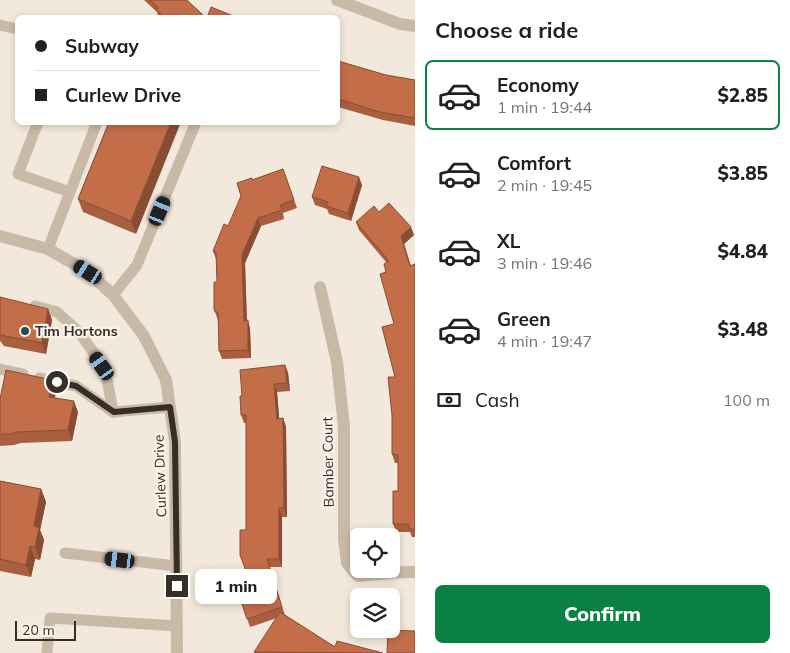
<!DOCTYPE html>
<html lang="en">
<head>
<meta charset="utf-8">
<style>
	body { margin:0; font-family:Mulish,sans-serif; background:#f6f6f6; color:#202124; height:100vh; display:flex; flex-direction:column; font-size:19px; white-space:nowrap }
	* { box-sizing:border-box; margin:0 }
	p { font-size:16px; color:#757577 }
	.icon { flex:none; width:28px; height:28px; fill:none; stroke:currentColor; stroke-width:2; stroke-linecap:round; stroke-linejoin:round }
	.map { position:relative; flex:1; overflow:hidden }
	.panel { display:flex; flex-direction:column; background:#fff; width:375px }
	.panel>* { flex:none }
	.hud { position:absolute; left:15px; top:15px; width:325px; height:110px; border-radius:8px; box-shadow:0 2px 8px #0003; display:grid; align-content:center; height:110px; padding:0 20px; background:#fff }
	.fabs { position:absolute; left:350px; top:528px; display:grid; gap:10px }
	.fabs a { display:grid; place-items:center; width:50px; height:50px; border-radius:8px; background:#fff; box-shadow:0 2px 8px #0003; font-size:25px }
	.scale { position:absolute; left:15px; bottom:12px; width:61px; box-sizing:border-box; padding-left:5px; border:2px solid #372e28; border-top:0; font-size:14px; line-height:18px; white-space:nowrap; color:#372e28; -webkit-text-stroke:4px #f9f3e9; paint-order:stroke }
	.end { position:absolute; width:22px; height:22px; margin:-11px; border:6px solid #372e28; background:#fff; box-shadow:0 0 0 2px #fff }
	.from { border-radius:50% }
	.bubble { position:absolute; height:35px; border-radius:8px; background:#fff; box-shadow:0 2px 8px #0003; font-size:16px; font-weight:800; line-height:35px; text-align:center }
	.car { position:absolute; width:15px; height:30px; margin:-15px -8px; border-radius:6px; box-shadow:0 0 4px 1px #0007; background:linear-gradient(#222 24%,#8ab4d8 0 40%,#222 0 76%,#8ab4d8 0 86%,#222 0) }
	.hud b { display:flex; align-items:center; gap:18px; height:48px; font-size:19px }
	.hud b+b { border-top:1px solid #e0e0e0 }
	.hud i { width:12px; height:12px; background:#202124 }
	ul { padding:0; list-style:none }
	li { display:flex; align-items:center; gap:15px; height:70px; margin:0 10px 8px; padding:0 10px; border:2px solid transparent; border-radius:8px }
	li div { flex:1 }
	li b { display:block; font-size:19px }
	li em { font-style:normal; font-weight:800 }
	li.current { border-color:#0b8043 }
	li>.icon { width:45px; height:45px; stroke-width:1.5 }
	h2 { padding:0 20px; font-size:22px; line-height:60px }
	.pay { display:flex; align-items:center; gap:12px; height:55px; padding:0 20px; font-size:19px }
	.pay p { margin-inline-start:auto }
	.button { display:flex; gap:10px; margin-top:auto; padding:10px 20px }
	.button a { flex:1; height:58px; border-radius:8px; background:#0b8043; color:#fff; font-size:20px; font-weight:800; line-height:58px; text-align:center }
	main { display:flex; flex:1; min-height:0 }
	.map>svg:first-child { display:block }
	.lines { fill:none; stroke-linecap:round; stroke-linejoin:round }
	.service { stroke:#c9baa8; stroke-width:11 }
	.minor { stroke:#c9baa8; stroke-width:12 }
	.tertiary { stroke:#c9baa8; stroke-width:12 }
	.wall { fill:#a85f3f }
	.shaded-wall { fill:#884d33 }
	.building { fill:#c36e49; stroke:#884d33 }
	.route { stroke:#372e28; stroke-width:6 }
	.poi-dot { fill:#1f5057; stroke:#f9f3e9; stroke-width:2 }
	.labels { text-anchor:middle; stroke-width:4.5; stroke-linejoin:round; paint-order:stroke }
	.poi-label { font-size:14px; font-weight:bold; fill:#372e28; stroke:#f9f3e9; text-anchor:start }
	.street-label { font-size:14px; fill:#372e28; stroke:#f9f3e9 }
</style>
</head>
<body>
<main>
<div class="map">
<svg width="415" height="653" viewBox="0 0 415 653">
	<rect width="100%" height="100%" fill="#f2e9dc"/>
	<g class="lines">
		<g class="service">
			<path d="M0 25 18 29"/>
			<path d="M38 122 18 174 70 192"/>
			<path d="M48 249 97 122"/>
			<path d="M113 295 137 265 196 122"/>
			<path d="M35 306 57 312 79 332 103 366 108 384 113 412"/>
			<path d="M0 369 23 374"/>
			<path d="M39 378 76 386 113 412 170 407"/>
			<path d="M65 553 176 566"/>
			<path d="M47 653 50 618 177 626"/>
		</g>
		<g class="minor">
			<path d="M337 0 400 24 415 26"/>
			<path d="M320 287 337 362 344 427V539L347 563 358 576C377 575 396 571 415 572"/>
		</g>
		<path class="tertiary" d="M0 236 48 249 88 272 113 295 144 336 166 380 175 442 177 653"/>
	</g>
	<g class="wall">
		<path d="M144 0H187L206 18H159L157 12Z"/>
		<path d="M338 61 386 75 415 80V126L383 120 338 107Z"/>
		<path d="M109 122 136 234 83 212 78 199Z"/>
		<path d="M283 169 297 208 283 213 284 219 261 226 245 263 247 320 250 329 251 358 222 359 219 351 218 320 215 312 217 282 216 259 213 251 228 226 252 180Z"/>
		<path d="M362 185 351 221 329 214 327 209 315 205 312 197Z"/>
		<path d="M379 212 414 235 404 244 411 266 415 264V537H412L410 532H396L393 524 398 491V463H395L392 454 395 377 394 324 386 272V262L359 230 356 222Z"/>
		<path d="M0 297 48 309 52 320 46 354 4 346 1 342 0 341Z"/>
		<path d="M285 365 288 373 290 391 277 392 279 419 283 418 286 427 287 517H282V567H269L285 615 335 647 383 653H254L277 618 250 627 238 592 252 587 246 530V423H244L241 415 242 396Z"/>
		<path d="M52 380 56 391 55 398 78 412 72 441 21 443 14 445 0 446V399Z"/>
		<path d="M0 481 41 489 46 502 40 530 44 540 40 560 35 559 31 577 0 571Z"/>
	</g>
	<g class="shaded-wall">
		<path d="M171 122H181L136 234 131 221Z"/>
		<path d="M359 177 362 185 351 221 348 213Z"/>
		<path d="M258 218 261 226 245 263 247 329 244 321 242 255Z"/>
		<path d="M411 227 414 235 404 244 413 274 401 236Z"/>
		<path d="M48 309 52 320 46 354 42 343Z"/>
		<path d="M248 320 250 329 251 358 248 350Z"/>
		<path d="M285 365 288 373 290 391 287 383Z"/>
		<path d="M52 380 56 391 53 408 49 397Z"/>
		<path d="M274 384 277 392 280 427 277 419Z"/>
		<path d="M74 401 78 412 72 441 68 430Z"/>
		<path d="M283 418 286 427 287 517 284 508Z"/>
		<path d="M41 489 46 502 40 530 44 540 40 560 35 547 34 526Z"/>
		<path d="M279 508 282 517V567L279 559Z"/>
		<path d="M30 546 35 559 31 577 26 565Z"/>
	</g>
	<g class="building">
		<path d="M150 0H187L206 18H165L156 10 159 8Z"/>
		<path d="M211 7 238 18H207Z"/>
		<path d="M338 61 386 75 415 80V118L380 112 338 99Z"/>
		<path d="M109 122H171L131 221 78 199Z"/>
		<path d="M322 166 359 177 348 213 326 206 328 202 312 197Z"/>
		<path d="M283 169 294 200 280 205 282 210 258 218 242 255 244 321 248 320V350L219 351 218 312H215L214 309V282H217L216 252 213 251 224 224 228 226 241 196 237 183 252 178V180Z"/>
		<path d="M389 203 411 227 401 236 410 266 415 264V529H409V524H393V491H398V455L392 454V415L388 377H395L382 327 394 324 380 274 386 272 384 264 389 261 356 222 374 206 379 212Z"/>
		<path d="M0 297 48 309 42 343 0 335Z"/>
		<path d="M285 365 287 383 274 384 277 419 283 418 284 508H279V559H267L282 607 247 619 238 592 252 587 240 555V530H246V415H241L240 396H242L240 370Z"/>
		<path d="M6 370 52 380 49 397 74 401 68 430 17 432 10 434H0V399Z"/>
		<path d="M0 481 41 489 34 526 39 528 35 547 30 546 26 565 0 559Z"/>
		<path d="M280 612 335 647 337 641 383 653 254 652Z"/>
		<path d="M388 630 415 631V653H387Z"/>
	</g>
	<g class="lines">
		<path class="route" d="M57 382 76 386 114 412 170 407 175 442 177 586"/>
	</g>
	<circle class="poi-dot" cx="25" cy="331" r="5"/>
	<g class="labels">
		<g class="poi-label">
			<text x="35" y="336">Tim Hortons</text>
		</g>
		<g class="street-label">
			<text transform="translate(328 462) rotate(-91)" y="5">Bamber Court</text>
			<text transform="translate(160 476) rotate(-92)" y="5">Curlew Drive</text>
		</g>
	</g>
</svg>
<div class="fabs">
<a><svg class="icon" aria-label="locate" viewBox="0 0 24 24"><circle cx="12" cy="12" r="6"/><path d="M12 2v4M12 18v4M2 12h4M18 12h4"/></svg></a>
<a><svg class="icon" aria-label="layers" viewBox="0 0 24 24"><path d="M12 4l9 5-9 5-9-5zM3 14l9 5 9-5"/></svg></a>
</div>
<div class="scale">20 m</div>
<i class="end from" style="left:57px;top:382px"></i>
<i class="end" style="left:177px;top:586px"></i>
<div class="bubble" style="left:195px;top:569px;width:82px">1 min</div>
<i class="car" style="left:160px;top:211px;rotate:23deg"></i>
<i class="car" style="left:88px;top:272px;rotate:302deg"></i>
<i class="car" style="left:102px;top:366px;rotate:325deg"></i>
<i class="car" style="left:120px;top:560px;rotate:277deg"></i>
<div class="hud">
<b><i class="from"></i>Subway</b>
<b><i></i>Curlew Drive</b>
</div>
</div>
<section class="panel">
<h2>Choose a ride</h2>
<ul>
<li class="current"><svg class="icon" aria-label="car" viewBox="0 0 24 24"><path d="M5 17H2v-5l4-1 3-4h7l3 4 3 1v5h-3M9 17h6M6 11h13"/><circle cx="7" cy="17" r="2"/><circle cx="17" cy="17" r="2"/></svg><div><b>Economy</b><p>1 min · 19:44</p></div><em>$2.85</em></li>
<li><svg class="icon" aria-label="car" viewBox="0 0 24 24"><path d="M5 17H2v-5l4-1 3-4h7l3 4 3 1v5h-3M9 17h6M6 11h13"/><circle cx="7" cy="17" r="2"/><circle cx="17" cy="17" r="2"/></svg><div><b>Comfort</b><p>2 min · 19:45</p></div><em>$3.85</em></li>
<li><svg class="icon" aria-label="car" viewBox="0 0 24 24"><path d="M5 17H2v-5l4-1 3-4h7l3 4 3 1v5h-3M9 17h6M6 11h13"/><circle cx="7" cy="17" r="2"/><circle cx="17" cy="17" r="2"/></svg><div><b>XL</b><p>3 min · 19:46</p></div><em>$4.84</em></li>
<li><svg class="icon" aria-label="car" viewBox="0 0 24 24"><path d="M5 17H2v-5l4-1 3-4h7l3 4 3 1v5h-3M9 17h6M6 11h13"/><circle cx="7" cy="17" r="2"/><circle cx="17" cy="17" r="2"/></svg><div><b>Green</b><p>4 min · 19:47</p></div><em>$3.48</em></li>
</ul>
<div class="pay"><svg class="icon" aria-label="cash" viewBox="0 0 24 24"><path d="M3 7h18v10H3z"/><circle cx="12" cy="12" r="2"/></svg>Cash<p>100 m</p></div>
<div class="button"><a>Confirm</a></div>
</section>
</main>
</body>
</html>
